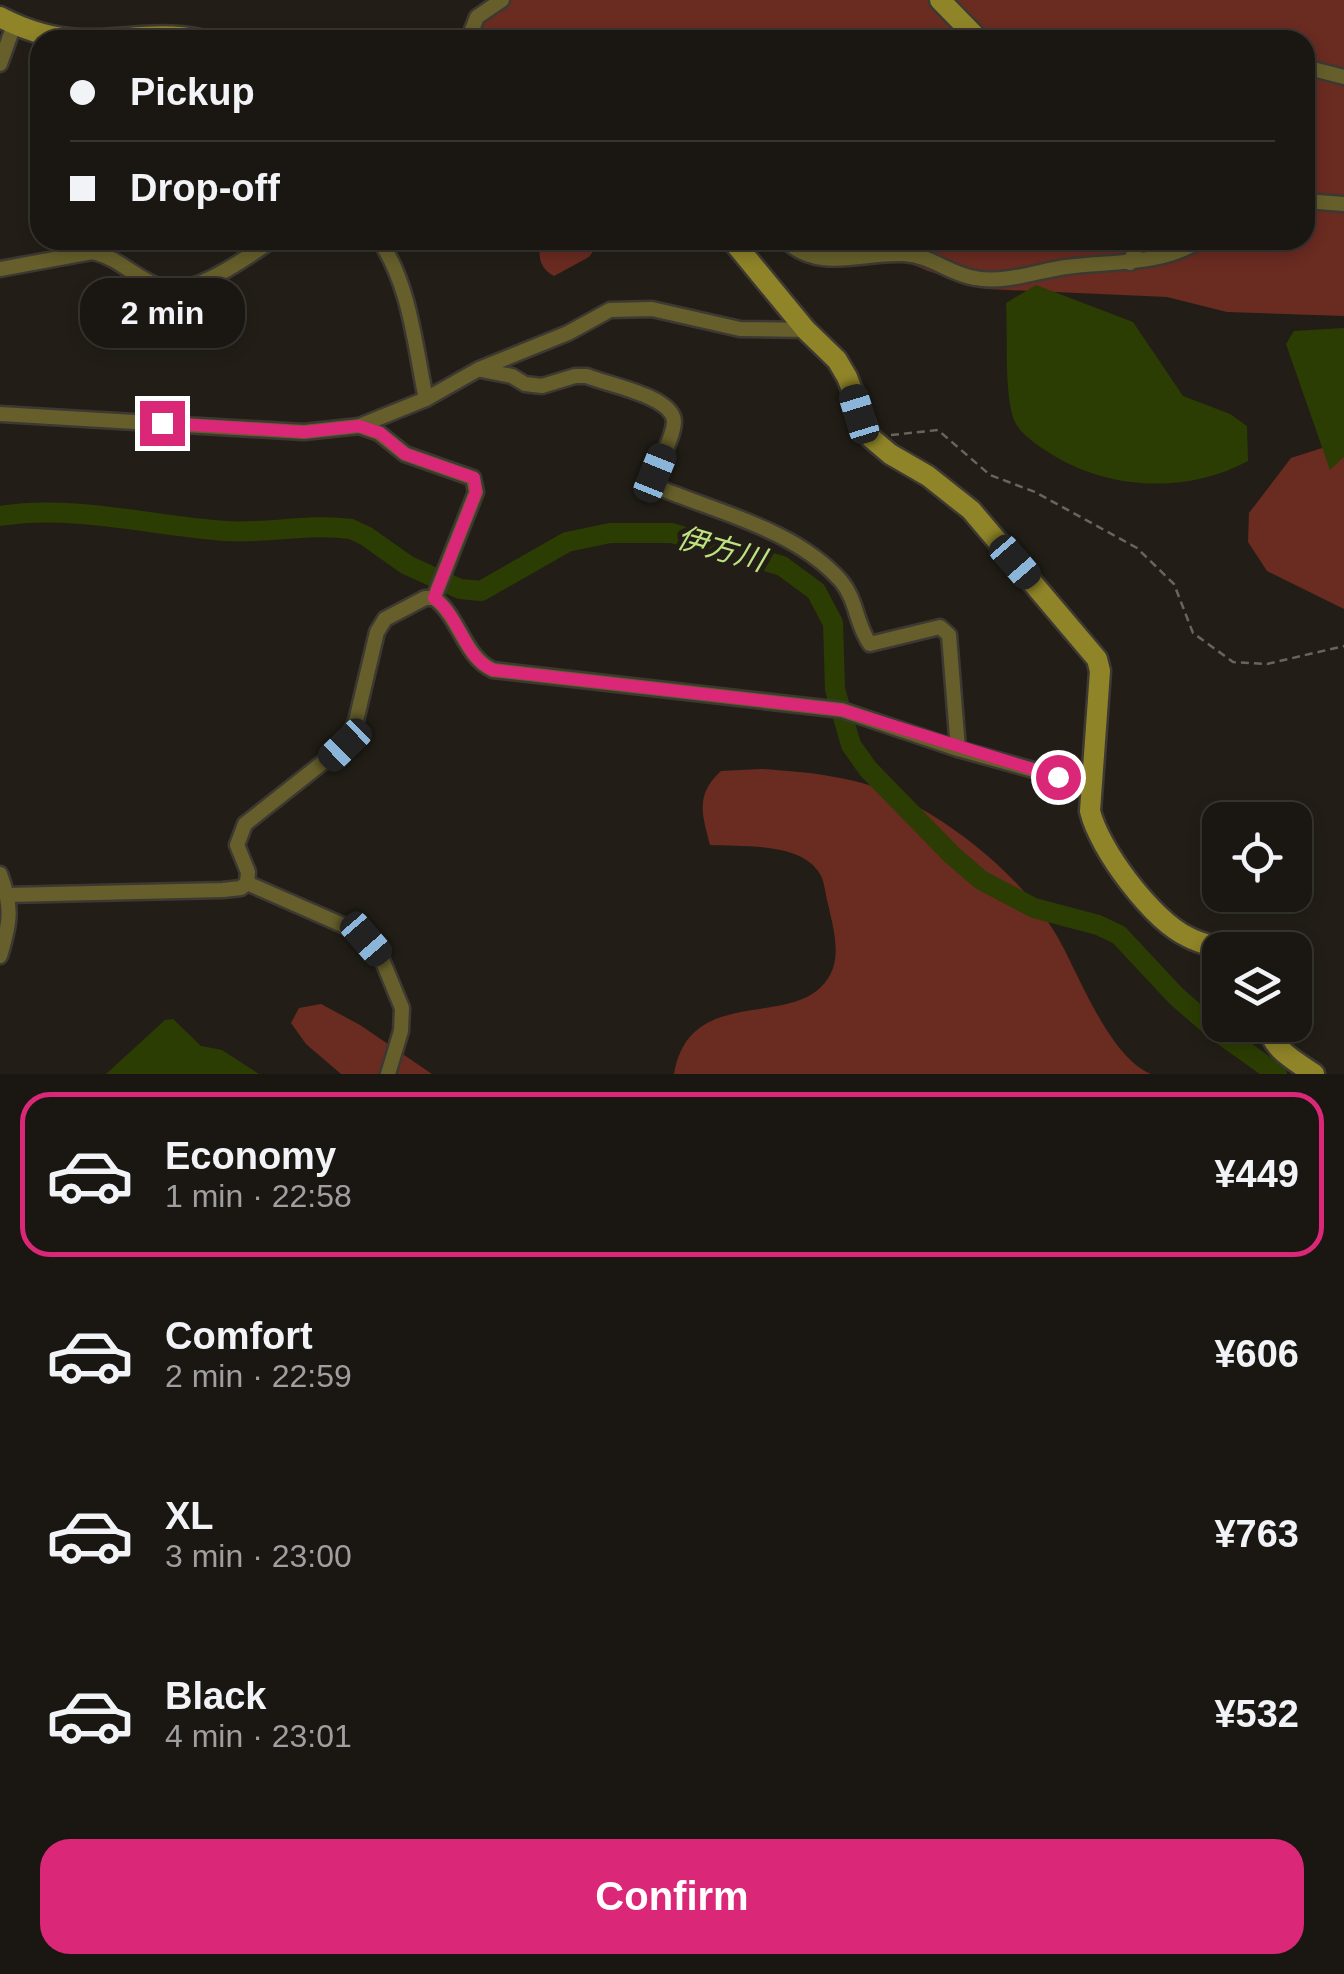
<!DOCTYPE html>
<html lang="en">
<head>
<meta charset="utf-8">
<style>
	body { margin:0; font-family:Helvetica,"Noto Sans JP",sans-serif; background:#231f1a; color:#f1f3f6; height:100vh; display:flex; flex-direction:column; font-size:38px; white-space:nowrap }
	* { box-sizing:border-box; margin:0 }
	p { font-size:32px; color:#9f9f9f }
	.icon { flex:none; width:55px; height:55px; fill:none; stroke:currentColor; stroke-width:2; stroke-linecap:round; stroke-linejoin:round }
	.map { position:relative; height:1074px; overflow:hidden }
	.drawer { display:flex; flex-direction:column; background:#1a1611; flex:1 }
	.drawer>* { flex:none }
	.top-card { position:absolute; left:30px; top:30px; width:1285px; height:220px; border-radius:30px; box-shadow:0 5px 15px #0003,0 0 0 2px #383531; display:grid; align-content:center; height:220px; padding:0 40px; background:#1a1611 }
	.tools { position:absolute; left:1202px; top:802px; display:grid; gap:20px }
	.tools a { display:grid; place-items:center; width:110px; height:110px; border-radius:20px; background:#1a1611; box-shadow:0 5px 15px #0003,0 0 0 2px #383531; font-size:50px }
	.end { position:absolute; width:45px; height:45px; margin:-22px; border:12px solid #db2777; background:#fff; box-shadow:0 0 0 5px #fff }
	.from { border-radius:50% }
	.bubble { position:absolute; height:70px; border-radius:30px; background:#1a1611; box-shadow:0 5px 15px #0003,0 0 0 2px #383531; font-size:32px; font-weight:700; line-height:70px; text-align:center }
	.car { position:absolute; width:30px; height:60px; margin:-30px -15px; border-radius:12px; box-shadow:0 0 8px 2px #0007; background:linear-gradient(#222 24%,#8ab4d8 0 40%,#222 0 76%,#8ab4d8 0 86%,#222 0) }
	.top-card b { display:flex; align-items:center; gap:35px; height:95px; font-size:38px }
	.top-card b+b { border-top:2px solid #383531 }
	.top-card i { width:25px; height:25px; background:#f1f3f6 }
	ul { padding:18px 0 0; list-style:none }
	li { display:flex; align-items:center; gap:30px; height:165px; margin:0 20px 15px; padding:0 20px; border:5px solid transparent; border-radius:30px }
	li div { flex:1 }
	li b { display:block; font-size:38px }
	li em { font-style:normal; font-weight:700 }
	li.active { border-color:#db2777 }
	li>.icon { width:90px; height:90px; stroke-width:1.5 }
	.cta { display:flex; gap:20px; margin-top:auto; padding:20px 40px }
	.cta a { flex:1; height:115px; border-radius:30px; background:#db2777; color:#fff; font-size:40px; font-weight:700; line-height:115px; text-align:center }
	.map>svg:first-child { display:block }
	.green { fill:#6a2b21 }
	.water { fill:#2b3d03 }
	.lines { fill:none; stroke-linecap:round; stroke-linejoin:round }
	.river { stroke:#2b3d03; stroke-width:20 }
	.street-casing { stroke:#3d3932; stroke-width:19 }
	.secondary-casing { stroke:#3d3932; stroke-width:25 }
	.path { stroke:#68655e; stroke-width:2.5; stroke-dasharray:8 5; stroke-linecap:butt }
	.street { stroke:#665f2b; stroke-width:14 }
	.secondary { stroke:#8f8428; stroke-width:20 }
	.route { stroke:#db2777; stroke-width:12 }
	.labels { text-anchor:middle; stroke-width:10; stroke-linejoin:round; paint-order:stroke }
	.water-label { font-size:30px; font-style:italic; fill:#bde380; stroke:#221e17 }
</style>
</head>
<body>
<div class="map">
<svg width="1344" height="1074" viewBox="0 0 1344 1074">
	<rect width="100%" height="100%" fill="#221e17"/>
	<g class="green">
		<path d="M486 0H1344V316L1227 312 1167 297 986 289 928 271 873 248 866 240H1305V40H462Z"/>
		<path d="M540 240H601L589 257 554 276C538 267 539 257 540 240Z"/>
		<path d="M1344 441V609L1267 571 1248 542 1249 513 1291 458Z"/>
		<path d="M761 769C806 772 855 776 897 796 956 824 1024 879 1057 936 1079 974 1109 1057 1151 1074H674C690 980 799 1033 830 975 842 954 832 922 827 900 825 891 824 878 818 871 798 842 742 847 710 845 702 814 695 795 721 771Z"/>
		<path d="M321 1004 360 1025 432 1074H341L306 1044 291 1023 299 1008Z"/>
	</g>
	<g class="water">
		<path d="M1036 285 1133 322 1183 396 1230 414 1247 426 1248 461C1185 495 1103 490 1045 450 1033 442 1017 431 1013 417 1004 386 1008 336 1006 303Z"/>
		<path d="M1344 328V457L1330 470 1286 344 1294 331Z"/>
		<path d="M173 1019 201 1046 222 1050 259 1074H106L165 1020Z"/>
	</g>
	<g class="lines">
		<path class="river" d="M0 516C74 504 152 526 226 531 267 534 309 523 351 529L366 536 407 565 460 589 481 591 567 542 610 533H672L782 566 816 591 833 623 835 689 851 745 868 769 952 855 981 880 1034 908 1098 925 1119 935 1176 996 1214 1029 1277 1074"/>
		<defs>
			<g id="street">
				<path d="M468 40 477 17 502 0"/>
				<path d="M0 64 14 25"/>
				<path d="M1305 67 1344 77"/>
				<path d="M1305 201 1344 204"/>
				<path d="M379 240C410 284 415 347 426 399"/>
				<path d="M785 240C818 273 863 252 903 254 934 256 946 273 975 278 1004 284 1037 271 1066 267 1112 261 1160 266 1201 240"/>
				<path d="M1130 263 1139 240"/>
				<path d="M0 269 92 252C119 257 138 281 164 288 194 297 248 256 273 240"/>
				<path d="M481 370 512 376 525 384 542 386 575 376H587C608 385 672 396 674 421 674 436 661 458 655 473V480L662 489C721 513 797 531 841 581 857 600 856 625 870 644L940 627 949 635 958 749"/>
				<path d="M0 414 304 432 359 426 426 399 479 369 568 333 610 310 652 309 740 329 806 330"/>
				<path d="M359 426 379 433 405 454 473 478 476 492 434 598"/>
				<path d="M434 598C459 616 464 657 493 670L842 710 958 749 1091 786"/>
				<path d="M0 874C13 908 10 923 0 956"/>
				<path d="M247 883 248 872 237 845 245 824 345 745 356 721 377 632 385 619 425 598H434"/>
				<path d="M8 895 223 890 241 888 247 883 354 930 381 957 402 1008 401 1031 388 1074"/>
			</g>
			<g id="secondary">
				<path d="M940 0 979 40"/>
				<path d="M0 17C25 30 54 39 83 40 123 41 160 31 200 40"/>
				<path d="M732 240 806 330 837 360 847 377 870 437 890 454 928 476 971 510 1097 659 1100 671 1090 811C1099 849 1152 920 1188 937 1199 943 1213 946 1225 950"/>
				<path d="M1268 1025C1272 1050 1294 1060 1314 1074"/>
			</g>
		</defs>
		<use href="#street" class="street-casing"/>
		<use href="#secondary" class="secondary-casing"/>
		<path class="path" d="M891 435 938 430 990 475 1035 492 1137 548 1174 584 1193 633 1233 662 1267 664 1344 646"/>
		<use href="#street" class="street"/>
		<use href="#secondary" class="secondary"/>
	</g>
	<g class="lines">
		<path class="route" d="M162 423 304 432 359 426 380 433 405 454 474 478 476 492 434 598C460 616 464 658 493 670L842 710 1058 777"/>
	</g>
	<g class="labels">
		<g class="water-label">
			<text transform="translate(721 549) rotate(16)" y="10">伊方川</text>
		</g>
	</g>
</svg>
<div class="tools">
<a><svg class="icon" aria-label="locate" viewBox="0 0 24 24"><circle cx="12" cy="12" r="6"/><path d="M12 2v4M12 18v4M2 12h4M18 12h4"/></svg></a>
<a><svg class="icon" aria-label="layers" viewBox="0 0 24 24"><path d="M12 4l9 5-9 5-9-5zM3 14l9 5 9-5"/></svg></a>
</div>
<i class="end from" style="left:1058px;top:777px"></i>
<i class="end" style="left:162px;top:423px"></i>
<div class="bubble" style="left:80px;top:278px;width:165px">2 min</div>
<i class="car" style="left:859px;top:414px;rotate:343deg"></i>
<i class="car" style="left:655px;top:473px;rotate:22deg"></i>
<i class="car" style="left:1015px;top:562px;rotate:139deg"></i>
<i class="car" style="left:345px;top:745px;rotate:226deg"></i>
<i class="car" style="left:366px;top:939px;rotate:139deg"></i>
<div class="top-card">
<b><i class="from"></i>Pickup</b>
<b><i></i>Drop-off</b>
</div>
</div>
<section class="drawer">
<ul>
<li class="active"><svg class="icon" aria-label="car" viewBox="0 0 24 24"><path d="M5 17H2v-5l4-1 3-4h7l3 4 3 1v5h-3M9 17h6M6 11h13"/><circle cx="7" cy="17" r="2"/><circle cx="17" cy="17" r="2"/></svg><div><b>Economy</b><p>1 min · 22:58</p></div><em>¥449</em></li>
<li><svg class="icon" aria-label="car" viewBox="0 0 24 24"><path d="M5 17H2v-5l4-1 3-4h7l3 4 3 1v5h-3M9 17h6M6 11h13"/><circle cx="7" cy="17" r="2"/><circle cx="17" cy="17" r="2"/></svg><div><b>Comfort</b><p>2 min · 22:59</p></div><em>¥606</em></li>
<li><svg class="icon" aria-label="car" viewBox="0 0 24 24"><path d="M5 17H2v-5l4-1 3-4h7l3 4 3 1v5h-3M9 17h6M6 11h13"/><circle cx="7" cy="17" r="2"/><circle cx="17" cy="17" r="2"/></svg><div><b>XL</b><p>3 min · 23:00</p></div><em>¥763</em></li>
<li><svg class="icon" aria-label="car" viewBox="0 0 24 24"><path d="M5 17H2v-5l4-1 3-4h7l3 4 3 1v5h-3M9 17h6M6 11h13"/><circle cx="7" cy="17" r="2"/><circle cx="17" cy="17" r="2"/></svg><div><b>Black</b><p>4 min · 23:01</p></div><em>¥532</em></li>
</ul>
<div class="cta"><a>Confirm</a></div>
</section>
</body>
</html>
